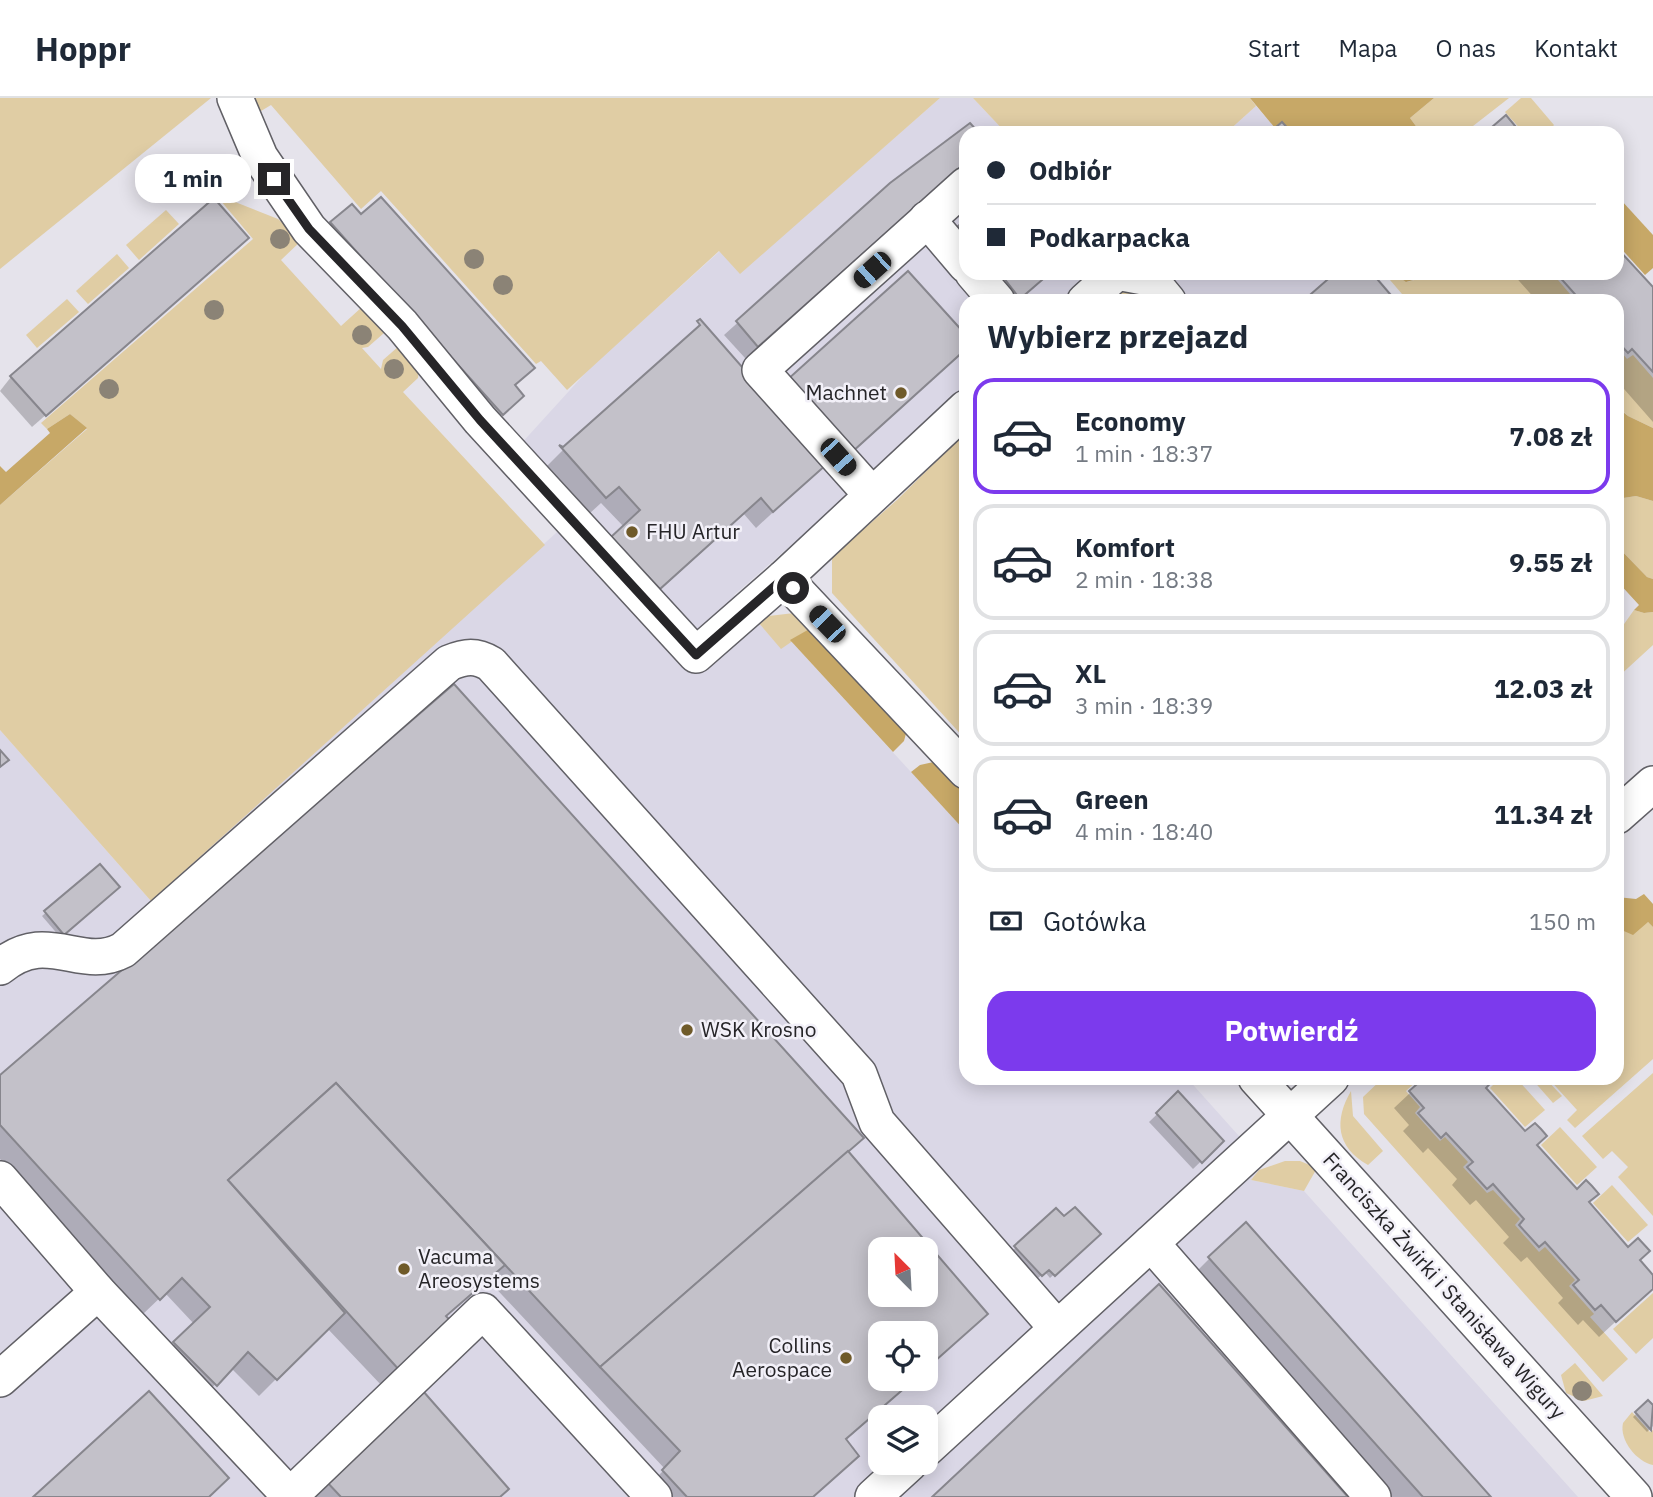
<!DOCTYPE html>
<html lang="pl">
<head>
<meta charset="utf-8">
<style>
	body { margin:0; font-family:"IBM Plex Sans",sans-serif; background:#f6f6f7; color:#1f2937; height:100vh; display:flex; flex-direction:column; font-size:26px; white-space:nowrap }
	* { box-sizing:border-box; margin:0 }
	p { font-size:23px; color:#747a83 }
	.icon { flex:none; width:38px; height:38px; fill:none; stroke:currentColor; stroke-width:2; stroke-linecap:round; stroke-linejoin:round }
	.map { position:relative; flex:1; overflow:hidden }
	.drawer { position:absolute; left:959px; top:196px; width:665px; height:791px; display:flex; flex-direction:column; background:#fff; border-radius:21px; box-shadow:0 4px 18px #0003 }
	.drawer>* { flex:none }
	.hud { position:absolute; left:959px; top:28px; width:665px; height:154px; border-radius:21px; box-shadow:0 4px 18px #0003; display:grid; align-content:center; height:154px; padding:0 28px; background:#fff }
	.needle { width:46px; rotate:336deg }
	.tools { position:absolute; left:868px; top:1139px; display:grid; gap:14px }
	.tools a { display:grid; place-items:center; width:70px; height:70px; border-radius:14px; background:#fff; box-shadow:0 4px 18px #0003; font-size:35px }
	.end { position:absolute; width:32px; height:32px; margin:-16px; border:9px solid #262528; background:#fff; box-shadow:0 0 0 4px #fff }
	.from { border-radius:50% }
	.bubble { position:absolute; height:49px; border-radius:21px; background:#fff; box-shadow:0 4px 18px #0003; font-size:23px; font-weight:700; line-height:49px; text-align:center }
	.car { position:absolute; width:21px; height:42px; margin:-21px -10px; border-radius:9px; box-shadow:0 0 5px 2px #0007; background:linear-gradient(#222 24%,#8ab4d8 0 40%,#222 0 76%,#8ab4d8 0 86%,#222 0) }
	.hud b { display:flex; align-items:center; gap:24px; height:66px; font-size:26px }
	.hud b+b { border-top:2px solid #e0e1e3 }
	.hud i { width:18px; height:18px; background:#1f2937 }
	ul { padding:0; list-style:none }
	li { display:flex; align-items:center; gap:21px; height:116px; margin:0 14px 10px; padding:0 14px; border:4px solid #e0e1e3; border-radius:21px }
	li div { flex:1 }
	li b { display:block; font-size:26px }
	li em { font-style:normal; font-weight:700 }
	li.current { border-color:#7c3aed }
	li>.icon { width:63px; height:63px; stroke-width:1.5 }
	h2 { padding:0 28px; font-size:32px; line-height:84px }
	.pay { display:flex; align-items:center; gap:18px; height:77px; padding:0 28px; font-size:26px }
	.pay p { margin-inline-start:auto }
	.button { display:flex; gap:14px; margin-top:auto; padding:14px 28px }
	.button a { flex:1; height:80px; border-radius:21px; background:#7c3aed; color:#fff; font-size:28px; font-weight:700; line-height:80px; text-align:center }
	header { display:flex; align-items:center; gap:42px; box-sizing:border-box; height:98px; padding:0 35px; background:#fff; border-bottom:2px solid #e0e1e3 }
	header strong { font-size:33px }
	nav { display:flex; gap:38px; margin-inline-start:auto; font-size:24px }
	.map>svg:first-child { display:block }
	.built { fill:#dad7e6; fill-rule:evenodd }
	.green { fill:#e0cda4 }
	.forest { fill:#c7a867 }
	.shadow { fill:#0003; fill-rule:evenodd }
	.building { fill:#c3c1c9; stroke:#87868d; stroke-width:2; fill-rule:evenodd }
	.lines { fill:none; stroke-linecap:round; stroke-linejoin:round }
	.minor-casing { stroke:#616066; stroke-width:38 }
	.minor { stroke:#fff; stroke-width:35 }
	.tree { fill:#8b8376 }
	.route { stroke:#262528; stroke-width:9 }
	.poi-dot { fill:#6f5a29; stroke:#f2f0f8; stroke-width:2.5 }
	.labels { text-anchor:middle; stroke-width:5; stroke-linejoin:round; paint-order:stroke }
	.poi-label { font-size:21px; fill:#262528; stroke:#f2f0f8; text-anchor:start }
	.street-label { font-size:21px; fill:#262528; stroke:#f2f0f8 }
</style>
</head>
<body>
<header>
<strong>Hoppr</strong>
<nav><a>Start</a><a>Mapa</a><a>O nas</a><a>Kontakt</a></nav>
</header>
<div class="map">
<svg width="1653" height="1399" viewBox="0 0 1653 1399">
	<rect width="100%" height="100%" fill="#e5e3eb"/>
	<g class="built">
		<path d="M940 0H973L1006 35H966V175H1107L1074 203H966V295L734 497 781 550 790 542 966 734V980H1187L1264 1066 1251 1082 1304 1093 1578 1399H0V632L151 803 578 415 519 348 590 270 720 153 740 175ZM880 1152H926V1197H880ZM880 1236H926V1281H880ZM880 1320H926V1365H880Z"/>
		<path d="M1256 8 1275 30 1282 24 1292 35H1226Z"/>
		<path d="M1125 175H1374L1398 203H1143L1129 187Z"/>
	</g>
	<g class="green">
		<path d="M0 0H211L0 171Z"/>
		<path d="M250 0H940L740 176 719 153 567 292 541 263 536 266 381 93 361 111 271 7 256 16Z"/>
		<path d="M973 0H1250L1256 8 1226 35H1006Z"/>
		<path d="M1434 0H1509L1464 35H1421L1410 20Z"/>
		<path d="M1521 0H1531L1554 27 1547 35H1524L1505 14Z"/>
		<path d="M215 96 278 121 302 142 281 162 341 228 362 209 384 235 368 249 362 250 381 271 383 262 399 248 419 270 418 280 403 294 545 447 151 803 0 632V407L87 331 70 316 47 331 41 325 253 141Z"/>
		<path d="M166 112 179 126 139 162 126 147Z"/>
		<path d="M117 156 129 170 88 206 76 193Z"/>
		<path d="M1384 175H1394L1407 184 1440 175H1552L1576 203H1408Z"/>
		<path d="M1129 187 1143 203H1112Z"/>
		<path d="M67 201 79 214 37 250 26 237Z"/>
		<path d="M1617 249 1627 261 1633 257 1653 280V330L1628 318 1617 308Z"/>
		<path d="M966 334V642L832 495V459L897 402Z"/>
		<path d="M1636 398 1653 403V481L1647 479 1617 448V401Z"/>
		<path d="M1634 512 1644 515 1653 514V547L1617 580V536Z"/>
		<path d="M794 515 813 529 781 551 758 524 769 518Z"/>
		<path d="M1648 824 1653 829V961L1575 1030 1567 1022 1577 1012 1548 980H1617V830Z"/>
		<path d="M1653 975V1118L1618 1079 1628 1069 1612 1053 1603 1061 1582 1038Z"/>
		<path d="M1383 980H1420L1406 993 1420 1009 1415 1015 1440 1043 1445 1039 1468 1064 1463 1069 1487 1095 1493 1092 1520 1121 1515 1127 1539 1154 1545 1149 1575 1182 1569 1188 1594 1216 1590 1219 1628 1261 1603 1284 1364 1016 1363 999Z"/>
		<path d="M1500 980H1516L1545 1012 1525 1029 1490 990Z"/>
		<path d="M1531 980H1545L1562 998 1553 1005Z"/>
		<path d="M1351 993 1353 1018 1383 1053 1368 1067C1336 1049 1334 1022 1351 993Z"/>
		<path d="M1560 1029 1597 1069 1577 1087 1541 1047Z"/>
		<path d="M1285 1063H1300L1317 1070 1304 1093 1251 1082 1259 1072Z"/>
		<path d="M1612 1087 1648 1127 1628 1144 1593 1105Z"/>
		<path d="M1653 1195V1240L1636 1256 1613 1231Z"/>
		<path d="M1575 1265 1603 1298 1584 1303 1566 1295 1561 1277Z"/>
		<path d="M1632 1314 1650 1334 1653 1332V1367C1637 1364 1619 1342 1623 1325Z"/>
	</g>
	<g class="forest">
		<path d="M1250 0H1434L1410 20 1421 35H1292L1282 24 1275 30Z"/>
		<path d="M1621 102 1653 137V170L1645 177 1617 146V106Z"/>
		<path d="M1394 175H1440L1406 184Z"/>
		<path d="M1617 309 1628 318 1653 330V403L1636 398 1617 401Z"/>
		<path d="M70 316 87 330 0 407V368L6 374 50 335 47 331Z"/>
		<path d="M1617 448 1647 479 1653 481V514L1644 515 1634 512 1639 507 1617 483Z"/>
		<path d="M813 529 908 628 904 643 893 654 790 542Z"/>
		<path d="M938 663 966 694V734L911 674 920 667Z"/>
		<path d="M1644 796 1653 806V829L1648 824 1633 837 1617 830V799L1636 801Z"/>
	</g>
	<g class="shadow">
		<path d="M970 28 976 35H966V63L745 260 724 237 891 87Z"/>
		<path d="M351 108 513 288 509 310 489 328 319 138Z"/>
		<path d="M234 152 32 329 0 293 11 279Z"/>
		<path d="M1617 153 1653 192V324L1617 283V203H1537L1512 175H1617Z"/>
		<path d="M974 175H1048L1017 203H998Z"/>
		<path d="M563 352 808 382 756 430 743 415 642 506 596 457 624 429 601 405 589 416 547 368Z"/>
		<path d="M454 588 986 1216 926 1270V1236H880V1281H914L844 1342 813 1399H656L647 1389 665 1371 488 1182 444 1219 383 1289 327 1230 259 1298 231 1270 199 1303 158 1262 195 1227 165 1195 142 1217 0 1061V979ZM880 1152H926V1197H880Z"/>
		<path d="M100 768 114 793 60 839 42 818Z"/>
		<path d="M1426 980H1493L1483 990 1653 1179V1189L1599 1239 1583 1222 1578 1227 1558 1205 1563 1200 1527 1159 1521 1164 1503 1145 1509 1139 1476 1102 1470 1107 1452 1087 1457 1081 1428 1050 1423 1055 1403 1033 1409 1027 1394 1010Z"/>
		<path d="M1178 996 1222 1043 1193 1071 1149 1024Z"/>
		<path d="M1056 1112 1064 1121 1098 1136 1050 1180 1045 1174 1037 1181 1012 1153Z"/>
		<path d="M1210 1160 1489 1399H1392L1193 1177Z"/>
		<path d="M1648 1304 1653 1310V1328L1647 1334 1633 1319Z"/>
		<path d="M326 1383 499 1399H310Z"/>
	</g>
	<g class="building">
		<path d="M1506 17 1521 35H1485Z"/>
		<path d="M1282 24 1292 35H1270L1275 30Z"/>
		<path d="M970 25 979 35H966V64L758 249 736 223 890 85Z"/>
		<path d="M381 99 535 270 515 287 524 298 503 317 330 124 352 106 361 116Z"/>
		<path d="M214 100 249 140 46 318 10 278Z"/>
		<path d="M966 121V140L957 129Z"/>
		<path d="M1617 150 1653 189V274L1632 251 1628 255 1617 243V203H1581L1556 175H1617Z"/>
		<path d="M908 173 966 237V251L852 354 787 282Z"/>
		<path d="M1000 175H1050L1020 201Z"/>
		<path d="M1335 175H1372L1396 203H1303Z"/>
		<path d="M700 221 827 366 773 414 761 400 660 491 611 439 640 412 619 389 606 400 559 347 563 349 700 227 697 223Z"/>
		<path d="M454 586 864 1040 600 1269 336 985 228 1082 345 1215 277 1282 248 1254 217 1288 173 1244 210 1209 182 1180 160 1202 0 1027V977Z"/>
		<path d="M0 652 9 662 0 669Z"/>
		<path d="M100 766 120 789 64 837 44 813Z"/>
		<path d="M1424 980H1495L1486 990 1525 1033 1535 1025 1541 1031 1547 1038 1537 1047 1577 1091 1586 1082 1592 1088 1599 1096 1589 1104 1628 1149 1638 1140 1650 1153 1640 1162 1653 1177V1191L1616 1224 1601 1207 1595 1212 1573 1187 1579 1182 1545 1144 1539 1149 1519 1127 1524 1121 1493 1086 1487 1091 1467 1069 1473 1064 1446 1035 1441 1040 1418 1015 1424 1010 1409 993Z"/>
		<path d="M336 985 505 1167 446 1218 454 1227 401 1274 228 1082Z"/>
		<path d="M1178 993 1224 1043 1202 1065 1156 1015Z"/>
		<path d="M848 1053 988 1216 926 1271V1236H880V1281H915L846 1341 859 1358 813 1399H687L662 1372 680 1353 600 1269ZM880 1152H926V1197H880Z"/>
		<path d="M1075 1109 1101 1136 1055 1178 1049 1172 1042 1178 1014 1148 1056 1110 1064 1118Z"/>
		<path d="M1246 1124 1491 1399H1423L1208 1159Z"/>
		<path d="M1159 1186 1348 1399H932Z"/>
		<path d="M149 1293 229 1380 209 1399H33Z"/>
		<path d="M423 1293 509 1391 500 1399H341L325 1382Z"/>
		<path d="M1648 1302 1653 1307 1651 1332 1635 1314Z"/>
	</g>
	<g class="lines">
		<defs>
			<g id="minor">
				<path d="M235 0 260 59 309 131 402 227 480 322 696 557 784 480 966 310"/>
				<path d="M927 121 966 167"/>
				<path d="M973 175 997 203"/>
				<path d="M1122 175 1149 180 1168 203"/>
				<path d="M1085 203 1116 175"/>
				<path d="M871 396 760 272 966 87"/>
				<path d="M784 480 966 673"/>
				<path d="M1617 718 1653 686"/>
				<path d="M0 869C48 829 80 875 123 852L449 565C466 558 476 557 491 566L859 976 877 1024 1057 1230"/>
				<path d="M1256 980 1634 1399"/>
				<path d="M0 1081 98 1194 291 1399"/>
				<path d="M1151 1145 1373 1399"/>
				<path d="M0 1281 98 1194"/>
				<path d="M926 1351 1331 980"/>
				<path d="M290 1398 483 1213 654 1399"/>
				<path d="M873 1399 910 1365"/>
			</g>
		</defs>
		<use href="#minor" class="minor-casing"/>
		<use href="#minor" class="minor"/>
	</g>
	<g class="tree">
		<circle cx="280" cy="141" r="10"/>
		<circle cx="474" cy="161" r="10"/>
		<circle cx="503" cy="187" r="10"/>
		<circle cx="214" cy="212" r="10"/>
		<circle cx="362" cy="237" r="10"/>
		<circle cx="394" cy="271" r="10"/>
		<circle cx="109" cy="291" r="10"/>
		<circle cx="1582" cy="1293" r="10"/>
	</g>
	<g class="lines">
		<path class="route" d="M274 81 309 131 402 228 480 322 696 557 784 480 793 490"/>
	</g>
	<g class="poi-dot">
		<circle cx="901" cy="295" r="7"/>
		<circle cx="632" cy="434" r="7"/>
		<circle cx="687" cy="932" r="7"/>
		<circle cx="404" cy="1171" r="7"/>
		<circle cx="846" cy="1260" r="7"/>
	</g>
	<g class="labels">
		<g class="poi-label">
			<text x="887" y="302" text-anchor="end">Machnet</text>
			<text x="646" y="441">FHU Artur</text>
			<text x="701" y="939">WSK Krosno</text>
			<text x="418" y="1166">Vacuma<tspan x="418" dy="24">Areosystems</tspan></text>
			<text x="832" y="1255" text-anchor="end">Collins<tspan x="832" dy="24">Aerospace</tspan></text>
		</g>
		<g class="street-label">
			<text transform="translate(1444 1188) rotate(48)" y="7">Franciszka Żwirki i Stanisława Wigury</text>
		</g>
	</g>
</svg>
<div class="tools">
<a><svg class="needle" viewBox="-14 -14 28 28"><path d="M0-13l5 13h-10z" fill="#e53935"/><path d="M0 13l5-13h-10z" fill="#747a83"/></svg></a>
<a><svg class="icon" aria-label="locate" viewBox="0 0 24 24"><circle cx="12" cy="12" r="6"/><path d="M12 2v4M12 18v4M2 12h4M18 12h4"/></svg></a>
<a><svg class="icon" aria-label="layers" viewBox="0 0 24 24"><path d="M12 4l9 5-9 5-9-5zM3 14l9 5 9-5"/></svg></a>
</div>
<i class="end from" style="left:793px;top:490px"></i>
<i class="end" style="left:274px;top:81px"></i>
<div class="bubble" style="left:135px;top:56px;width:116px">1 min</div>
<i class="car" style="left:872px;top:172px;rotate:228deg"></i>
<i class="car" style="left:838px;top:359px;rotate:138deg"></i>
<i class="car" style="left:827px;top:526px;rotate:316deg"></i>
<div class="hud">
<b><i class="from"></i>Odbiór</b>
<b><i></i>Podkarpacka</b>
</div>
<section class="drawer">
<h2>Wybierz przejazd</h2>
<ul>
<li class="current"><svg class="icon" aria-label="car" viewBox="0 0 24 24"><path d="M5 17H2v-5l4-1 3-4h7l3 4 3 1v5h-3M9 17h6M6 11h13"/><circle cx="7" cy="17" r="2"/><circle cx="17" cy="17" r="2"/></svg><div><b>Economy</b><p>1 min · 18:37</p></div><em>7.08 zł</em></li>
<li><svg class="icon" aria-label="car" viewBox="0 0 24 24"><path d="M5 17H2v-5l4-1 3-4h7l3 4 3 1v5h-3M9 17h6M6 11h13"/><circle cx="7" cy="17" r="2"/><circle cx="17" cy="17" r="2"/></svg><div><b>Komfort</b><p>2 min · 18:38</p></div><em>9.55 zł</em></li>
<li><svg class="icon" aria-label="car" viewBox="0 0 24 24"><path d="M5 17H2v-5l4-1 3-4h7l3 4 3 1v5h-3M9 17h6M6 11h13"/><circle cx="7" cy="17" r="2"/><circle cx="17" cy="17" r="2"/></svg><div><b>XL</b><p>3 min · 18:39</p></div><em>12.03 zł</em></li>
<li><svg class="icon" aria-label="car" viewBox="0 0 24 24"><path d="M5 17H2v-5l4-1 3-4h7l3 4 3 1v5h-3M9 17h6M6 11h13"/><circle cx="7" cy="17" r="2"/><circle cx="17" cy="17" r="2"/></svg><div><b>Green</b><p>4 min · 18:40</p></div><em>11.34 zł</em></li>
</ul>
<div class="pay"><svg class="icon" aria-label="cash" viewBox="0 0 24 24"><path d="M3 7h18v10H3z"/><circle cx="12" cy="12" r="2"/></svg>Gotówka<p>150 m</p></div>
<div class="button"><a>Potwierdź</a></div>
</section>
</div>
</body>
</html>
